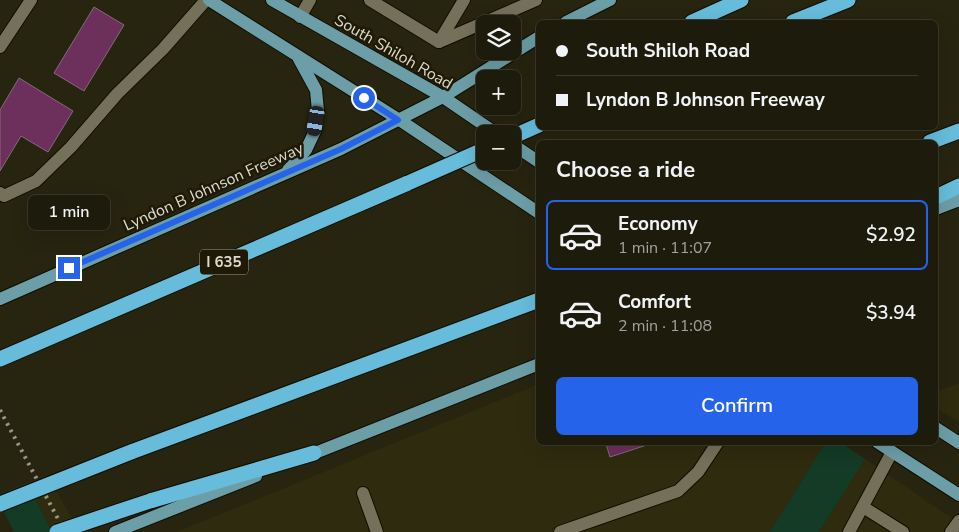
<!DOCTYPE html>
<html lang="en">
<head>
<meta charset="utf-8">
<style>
	body { margin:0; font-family:"Nunito Sans",sans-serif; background:#2a281a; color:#f1f3f6; height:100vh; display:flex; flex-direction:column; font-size:19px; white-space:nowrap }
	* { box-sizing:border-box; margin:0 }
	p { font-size:16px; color:#a0a19d }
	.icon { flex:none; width:28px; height:28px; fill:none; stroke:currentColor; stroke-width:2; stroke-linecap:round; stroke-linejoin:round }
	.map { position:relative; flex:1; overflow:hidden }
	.sheet { position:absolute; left:536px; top:140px; width:402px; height:305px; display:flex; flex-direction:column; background:#1d1b0c; border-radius:8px; box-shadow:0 5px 20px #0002,0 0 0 1px #3b392d }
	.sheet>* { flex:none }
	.top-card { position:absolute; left:536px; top:20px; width:402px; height:110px; border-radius:8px; box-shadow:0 5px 20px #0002,0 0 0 1px #3b392d; display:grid; align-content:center; height:110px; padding:0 20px; background:#1d1b0c }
	.tools { position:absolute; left:476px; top:15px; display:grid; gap:10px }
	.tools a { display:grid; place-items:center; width:45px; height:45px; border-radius:8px; background:#1d1b0c; box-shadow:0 5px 20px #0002,0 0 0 1px #3b392d; font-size:25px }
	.end { position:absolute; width:22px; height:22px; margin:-11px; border:6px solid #2563eb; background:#fff; box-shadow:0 0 0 2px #fff }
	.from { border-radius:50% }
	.bubble { position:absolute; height:35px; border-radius:8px; background:#1d1b0c; box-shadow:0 5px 20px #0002,0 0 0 1px #3b392d; font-size:16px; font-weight:600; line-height:35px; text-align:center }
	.car { position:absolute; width:15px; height:30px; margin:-15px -8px; border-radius:6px; box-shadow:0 0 4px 1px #0007; background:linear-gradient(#222 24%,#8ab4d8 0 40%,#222 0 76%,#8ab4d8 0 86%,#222 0) }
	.top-card b { display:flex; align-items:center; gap:18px; height:48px; font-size:19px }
	.top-card b+b { border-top:1px solid #3b392d }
	.top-card i { width:12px; height:12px; background:#f1f3f6 }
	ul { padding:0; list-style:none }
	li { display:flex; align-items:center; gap:15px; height:70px; margin:0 10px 8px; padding:0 10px; border:2px solid transparent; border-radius:8px }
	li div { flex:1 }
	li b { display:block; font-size:19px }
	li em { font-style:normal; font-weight:600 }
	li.current { border-color:#2563eb }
	li>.icon { width:45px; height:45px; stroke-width:1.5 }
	h2 { padding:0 20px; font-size:22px; line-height:60px }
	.action { display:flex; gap:10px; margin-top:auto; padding:10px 20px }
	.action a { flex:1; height:58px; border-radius:8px; background:#2563eb; color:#fff; font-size:20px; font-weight:600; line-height:58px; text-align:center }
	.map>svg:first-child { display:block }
	.built { fill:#2f2b0f }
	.green { fill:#133b25 }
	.building { fill:#6d2f5b; stroke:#816c7a }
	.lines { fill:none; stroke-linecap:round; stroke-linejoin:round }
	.minor-casing { stroke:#100d00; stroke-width:14 }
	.major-casing { stroke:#100d00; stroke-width:14 }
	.highway-casing { stroke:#100d00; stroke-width:17 }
	.minor { stroke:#74705a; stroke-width:12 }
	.major { stroke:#6c9ea7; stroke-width:12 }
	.highway { stroke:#66bcda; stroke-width:15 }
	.rail { stroke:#999788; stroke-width:4; stroke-dasharray:2.5 5; stroke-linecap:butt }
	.highway-bridge-casing { stroke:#100d00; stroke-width:17; stroke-linecap:butt }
	.highway-bridge { stroke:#66bcda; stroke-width:15 }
	.route { stroke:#2563eb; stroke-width:6 }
	.labels { text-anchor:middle; stroke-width:5; stroke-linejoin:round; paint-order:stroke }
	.shield { fill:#1e1a07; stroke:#a2a092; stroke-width:1 }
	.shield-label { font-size:15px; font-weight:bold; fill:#dbdacd }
	.street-label { font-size:16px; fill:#dbdacd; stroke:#1e1a07 }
</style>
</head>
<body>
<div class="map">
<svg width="959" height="532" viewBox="0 0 959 532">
	<rect width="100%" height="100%" fill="#272410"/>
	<g class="built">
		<path d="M959 383V422L936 408V392Z"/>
		<path d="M539 384V442L826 443 770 532H177Z"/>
		<path d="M865 459 959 523V532H819Z"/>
		<path d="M47 475 80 532H52L27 483Z"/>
	</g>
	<g class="green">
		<path d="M826 442 841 443 865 459 819 532H770Z"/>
		<path d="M27 483 52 532H14L0 504V494Z"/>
	</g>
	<g class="building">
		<path d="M94 7 124 25 84 91 54 73Z"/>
		<path d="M19 78 73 111 48 152 21 136 0 171V110Z"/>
		<path d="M603 442H649L650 444 610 457 606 444 604 445Z"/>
	</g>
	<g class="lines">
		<defs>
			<g id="minor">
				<path d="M370 0 439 42 464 0"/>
				<path d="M300 17 310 0"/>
				<path d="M439 42 536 0"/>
				<path d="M0 47 31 0"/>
				<path d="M0 193 4 196 36 181 71 147 117 94 163 49 206 0"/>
				<path d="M363 493 377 532"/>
				<path d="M863 507 903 532"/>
				<path d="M560 532 678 491 698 472 718 442"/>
				<path d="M849 532 892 452"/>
				<path d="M951 532 959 521"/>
			</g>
			<g id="major">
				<path d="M209 0 398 119 539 213"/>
				<path d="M272 0 443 97 497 134"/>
				<path d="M566 22 610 0"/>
				<path d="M512 144 539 162"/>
				<path d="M288 170 306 150 315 131 318 111 316 90 299 59"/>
				<path d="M936 209 959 200"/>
				<path d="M0 299 341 149 443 97 539 37"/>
				<path d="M936 428 959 443"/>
				<path d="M877 442 959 495"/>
				<path d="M305 457 539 364"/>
				<path d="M115 532 256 476"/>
			</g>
			<g id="highway">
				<path d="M692 22 741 0"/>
				<path d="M793 22 848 0"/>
				<path d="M512 137 539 125"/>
				<path d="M930 142 959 131"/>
				<path d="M936 197 959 186"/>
				<path d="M0 359 408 183"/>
				<path d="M131 452 539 300"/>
				<path d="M150 501 314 453"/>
			</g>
		</defs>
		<use href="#minor" class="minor-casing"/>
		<use href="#major" class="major-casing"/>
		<use href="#highway" class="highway-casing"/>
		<use href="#minor" class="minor"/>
		<use href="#major" class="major"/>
		<use href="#highway" class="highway"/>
		<path class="rail" d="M0 410 65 532"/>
		<defs>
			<g id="highway-bridge">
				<path d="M408 183 485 149"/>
				<path d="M0 504 131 452"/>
				<path d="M57 532 150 501"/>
			</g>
		</defs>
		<use href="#highway-bridge" class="highway-bridge-casing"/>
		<use href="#highway-bridge" class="highway-bridge"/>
	</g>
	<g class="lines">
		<path class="route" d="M69 268 341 149 398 120 364 98"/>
	</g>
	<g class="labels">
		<rect class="shield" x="200" y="249.5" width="48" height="25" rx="4"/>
		<g class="shield-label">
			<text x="224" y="267">I 635</text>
		</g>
		<g class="street-label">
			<text transform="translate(394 51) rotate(30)" y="6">South Shiloh Road</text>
			<text transform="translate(213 186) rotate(-24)" y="6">Lyndon B Johnson Freeway</text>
		</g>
	</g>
</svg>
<div class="tools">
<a><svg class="icon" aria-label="layers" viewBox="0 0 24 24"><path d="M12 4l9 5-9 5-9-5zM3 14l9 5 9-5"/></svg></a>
<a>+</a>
<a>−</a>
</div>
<i class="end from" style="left:364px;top:98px"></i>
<i class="end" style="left:69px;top:268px"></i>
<div class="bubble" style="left:28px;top:195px;width:82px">1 min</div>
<i class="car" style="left:316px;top:121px;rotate:190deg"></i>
<div class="top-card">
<b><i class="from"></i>South Shiloh Road</b>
<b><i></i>Lyndon B Johnson Freeway</b>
</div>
<section class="sheet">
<h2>Choose a ride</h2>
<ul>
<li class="current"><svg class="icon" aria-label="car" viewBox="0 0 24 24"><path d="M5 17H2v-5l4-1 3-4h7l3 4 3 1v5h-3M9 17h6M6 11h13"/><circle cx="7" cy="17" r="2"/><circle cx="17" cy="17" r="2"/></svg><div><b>Economy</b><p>1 min · 11:07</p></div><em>$2.92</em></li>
<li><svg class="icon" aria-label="car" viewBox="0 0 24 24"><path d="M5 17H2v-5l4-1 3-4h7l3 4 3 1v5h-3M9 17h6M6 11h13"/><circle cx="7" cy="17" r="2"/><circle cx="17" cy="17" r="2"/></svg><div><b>Comfort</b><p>2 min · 11:08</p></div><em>$3.94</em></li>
</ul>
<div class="action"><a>Confirm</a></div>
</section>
</div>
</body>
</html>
